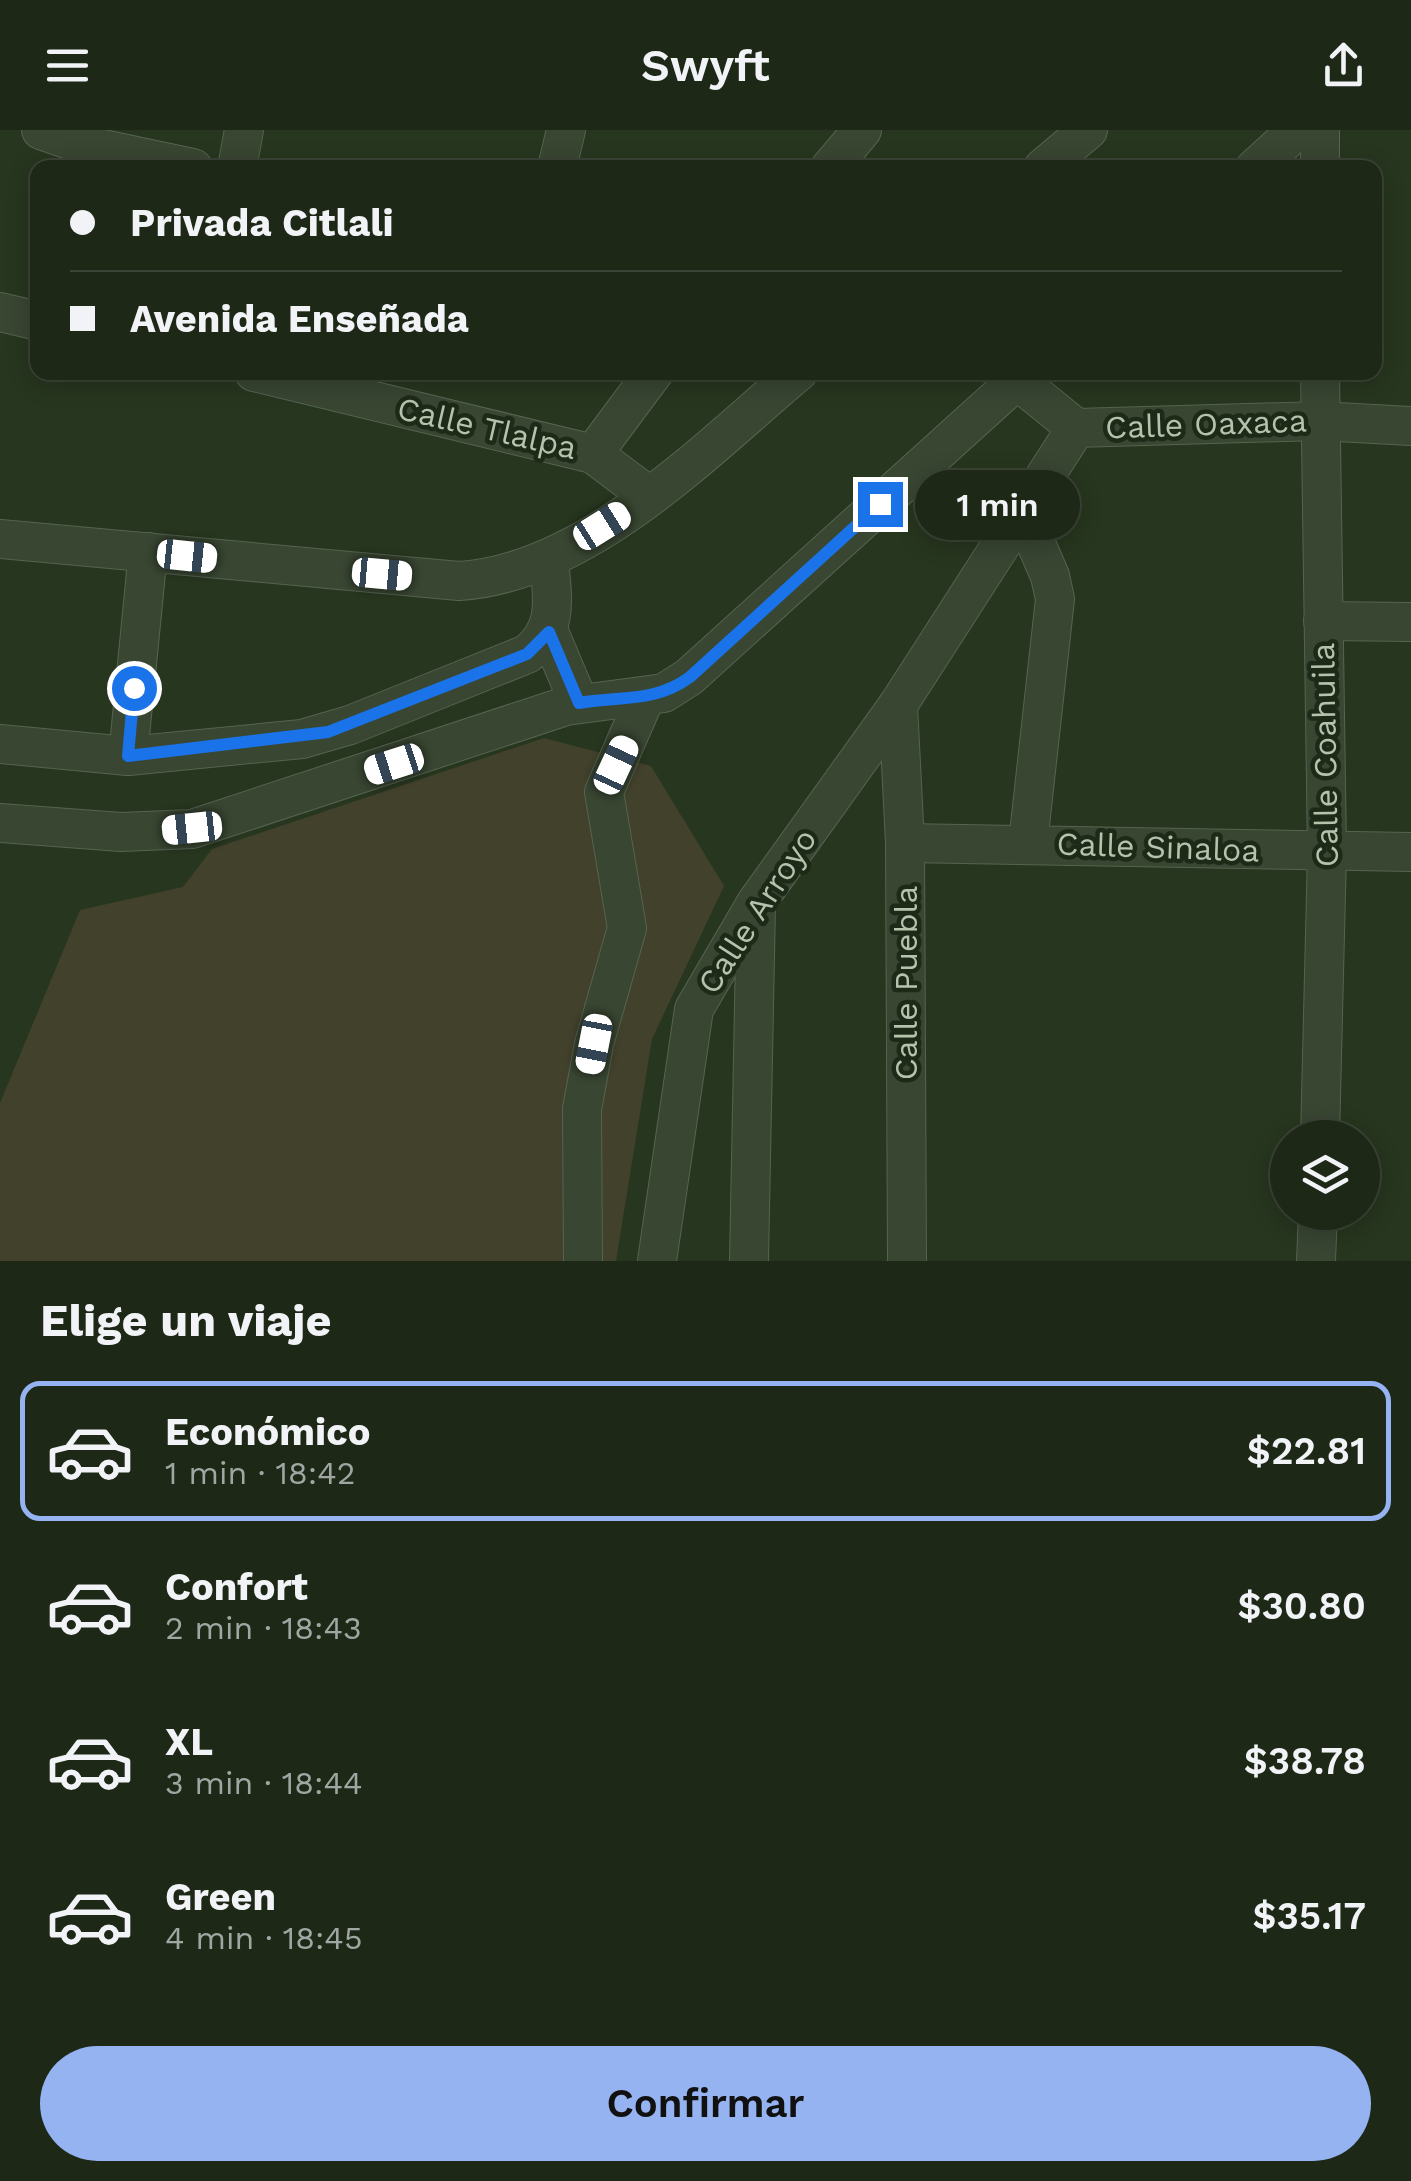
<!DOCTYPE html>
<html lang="es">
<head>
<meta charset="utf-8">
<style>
	body { margin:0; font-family:"Work Sans",sans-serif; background:#253020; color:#f1f3f6; height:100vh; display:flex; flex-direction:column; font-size:38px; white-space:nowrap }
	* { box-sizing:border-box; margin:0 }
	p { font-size:32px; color:#a0a6a1 }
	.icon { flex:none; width:55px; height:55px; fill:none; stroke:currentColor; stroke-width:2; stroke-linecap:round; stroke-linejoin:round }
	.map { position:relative; height:1131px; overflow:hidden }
	.panel { display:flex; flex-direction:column; background:#1d2817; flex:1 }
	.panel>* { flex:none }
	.guide { position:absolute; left:30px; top:30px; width:1352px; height:220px; border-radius:20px; box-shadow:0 5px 25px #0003,0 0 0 2px #3b4436; display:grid; align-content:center; height:220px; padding:0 40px; background:#1d2817 }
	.tools { position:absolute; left:1270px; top:990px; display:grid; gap:20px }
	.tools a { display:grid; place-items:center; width:110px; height:110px; border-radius:50%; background:#1d2817; box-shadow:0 5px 25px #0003,0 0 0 2px #3b4436; font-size:50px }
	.end { position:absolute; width:45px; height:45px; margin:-22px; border:12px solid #1a73e8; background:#fff; box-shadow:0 0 0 5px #fff }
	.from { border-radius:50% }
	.bubble { position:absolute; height:70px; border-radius:35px; background:#1d2817; box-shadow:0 5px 25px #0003,0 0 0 2px #3b4436; font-size:32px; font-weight:600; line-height:70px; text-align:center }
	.car { position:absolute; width:30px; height:60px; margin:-30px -15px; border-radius:12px; box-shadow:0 0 8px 2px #0007; background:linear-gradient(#fff 24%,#345 0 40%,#fff 0 76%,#345 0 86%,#fff 0) }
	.guide b { display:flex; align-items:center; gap:35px; height:95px; font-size:38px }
	.guide b+b { border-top:2px solid #3b4436 }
	.guide i { width:25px; height:25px; background:#f1f3f6 }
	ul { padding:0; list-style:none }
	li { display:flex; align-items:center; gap:30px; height:140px; margin:0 20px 15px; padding:0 20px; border:5px solid transparent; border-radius:20px }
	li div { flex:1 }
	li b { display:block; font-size:38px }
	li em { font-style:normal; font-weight:600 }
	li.active { border-color:#95b2f1 }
	li>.icon { width:90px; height:90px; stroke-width:1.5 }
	h2 { padding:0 40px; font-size:45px; line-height:120px }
	.cta { display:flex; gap:20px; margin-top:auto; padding:20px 40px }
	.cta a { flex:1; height:115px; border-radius:60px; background:#95b2f1; color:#111; font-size:40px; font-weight:600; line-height:115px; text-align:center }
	header { display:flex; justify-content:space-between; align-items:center; height:130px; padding:0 40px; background:#1d2817; font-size:45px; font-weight:600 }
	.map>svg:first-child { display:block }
	.green { fill:#42412c }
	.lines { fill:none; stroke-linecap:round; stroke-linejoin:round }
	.minor-casing { stroke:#566450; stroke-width:40 }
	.minor { stroke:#394632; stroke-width:38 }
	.route { stroke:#1a73e8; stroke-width:12 }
	.labels { text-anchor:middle; stroke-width:9; stroke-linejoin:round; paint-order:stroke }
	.street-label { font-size:32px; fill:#b3c3ac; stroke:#1e2a18 }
</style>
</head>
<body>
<header><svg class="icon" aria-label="menu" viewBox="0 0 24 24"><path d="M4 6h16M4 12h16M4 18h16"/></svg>Swyft<svg class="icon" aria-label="share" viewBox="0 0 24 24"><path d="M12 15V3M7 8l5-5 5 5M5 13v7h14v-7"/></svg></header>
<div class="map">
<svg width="1411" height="1131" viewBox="0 0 1411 1131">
	<rect width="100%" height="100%" fill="#27361f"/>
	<path class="green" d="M544 608 651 636 724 756 652 909 616 1131H0V973L80 780 183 757 212 719Z"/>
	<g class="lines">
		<defs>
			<g id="minor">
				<path d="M41 0 84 15 193 38"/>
				<path d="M237 38 244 0"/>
				<path d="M557 38 566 0"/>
				<path d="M830 38 862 0"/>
				<path d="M1043 38 1088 0"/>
				<path d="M1255 38 1297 0"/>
				<path d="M1320 38V0"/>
				<path d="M0 182 38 191"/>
				<path d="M254 242 593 324 649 366"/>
				<path d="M1017 250 1076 298 1319 291 1411 296"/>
				<path d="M593 324 654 242"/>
				<path d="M1021 379 1050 446 1055 469 1028 713"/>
				<path d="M0 409 459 451C587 443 704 321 798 242"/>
				<path d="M1323 491 1411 492"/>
				<path d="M549 502 579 573"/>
				<path d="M898 575 905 713 907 1131"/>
				<path d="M0 614 128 626 302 609 350 595 527 524C560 498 552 467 549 429"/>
				<path d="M128 626 148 422"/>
				<path d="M0 693 121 702 192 699 566 576 664 563 689 547 1026 242"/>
				<path d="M905 713 1411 722"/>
				<path d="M1320 1008 1327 722 1320 242"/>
				<path d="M583 1131 582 979 594 914 627 798 604 662 645 568"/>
				<path d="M657 1131 694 879 756 773 898 575 1076 298"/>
				<path d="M749 1131 756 774"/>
				<path d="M1316 1131 1318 1082"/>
			</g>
		</defs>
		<use href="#minor" class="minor-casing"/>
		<use href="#minor" class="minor"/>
	</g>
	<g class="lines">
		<path class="route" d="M134 558 128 626 328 602 527 524 549 502 579 573C619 566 655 573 690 547L880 374"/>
	</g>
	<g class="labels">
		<g class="street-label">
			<text transform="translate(1206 294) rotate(-2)" y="11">Calle Oaxaca</text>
			<text transform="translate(487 298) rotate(13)" y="11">Calle Tlalpa</text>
			<text transform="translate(1325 625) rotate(-91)" y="11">Calle Coahuila</text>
			<text transform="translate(1158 717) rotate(2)" y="11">Calle Sinaloa</text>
			<text transform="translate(757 781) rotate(-57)" y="11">Calle Arroyo</text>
			<text transform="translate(906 853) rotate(-90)" y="11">Calle Puebla</text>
		</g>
	</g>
</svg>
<div class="tools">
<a><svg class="icon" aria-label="layers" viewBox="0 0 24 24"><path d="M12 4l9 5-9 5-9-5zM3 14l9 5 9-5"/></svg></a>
</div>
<i class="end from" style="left:134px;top:558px"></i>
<i class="end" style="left:880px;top:374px"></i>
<div class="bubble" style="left:915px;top:340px;width:165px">1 min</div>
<i class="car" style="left:602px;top:396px;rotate:58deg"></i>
<i class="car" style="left:187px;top:426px;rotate:96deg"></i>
<i class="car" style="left:382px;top:444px;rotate:95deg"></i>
<i class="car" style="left:394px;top:634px;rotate:252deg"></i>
<i class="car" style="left:616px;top:635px;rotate:25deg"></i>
<i class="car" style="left:192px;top:698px;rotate:264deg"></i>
<i class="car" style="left:594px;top:914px;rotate:191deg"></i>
<div class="guide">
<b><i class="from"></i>Privada Citlali</b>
<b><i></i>Avenida Enseñada</b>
</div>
</div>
<section class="panel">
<h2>Elige un viaje</h2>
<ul>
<li class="active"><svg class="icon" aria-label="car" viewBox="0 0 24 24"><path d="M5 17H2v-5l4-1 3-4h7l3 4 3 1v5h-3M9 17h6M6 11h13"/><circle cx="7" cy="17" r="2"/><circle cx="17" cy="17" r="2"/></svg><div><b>Económico</b><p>1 min · 18:42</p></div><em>$22.81</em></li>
<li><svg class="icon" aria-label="car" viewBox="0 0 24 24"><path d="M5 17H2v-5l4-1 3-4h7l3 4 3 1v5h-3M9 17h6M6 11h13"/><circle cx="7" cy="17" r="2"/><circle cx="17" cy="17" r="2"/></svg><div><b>Confort</b><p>2 min · 18:43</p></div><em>$30.80</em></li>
<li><svg class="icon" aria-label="car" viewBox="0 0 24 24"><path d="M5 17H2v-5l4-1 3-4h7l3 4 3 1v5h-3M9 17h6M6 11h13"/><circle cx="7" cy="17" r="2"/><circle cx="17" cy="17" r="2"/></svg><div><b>XL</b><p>3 min · 18:44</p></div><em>$38.78</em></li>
<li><svg class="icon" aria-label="car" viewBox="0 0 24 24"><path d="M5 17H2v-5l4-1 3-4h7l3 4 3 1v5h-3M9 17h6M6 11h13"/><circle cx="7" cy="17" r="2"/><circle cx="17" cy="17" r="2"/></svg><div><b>Green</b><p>4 min · 18:45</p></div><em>$35.17</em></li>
</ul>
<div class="cta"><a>Confirmar</a></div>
</section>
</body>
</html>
